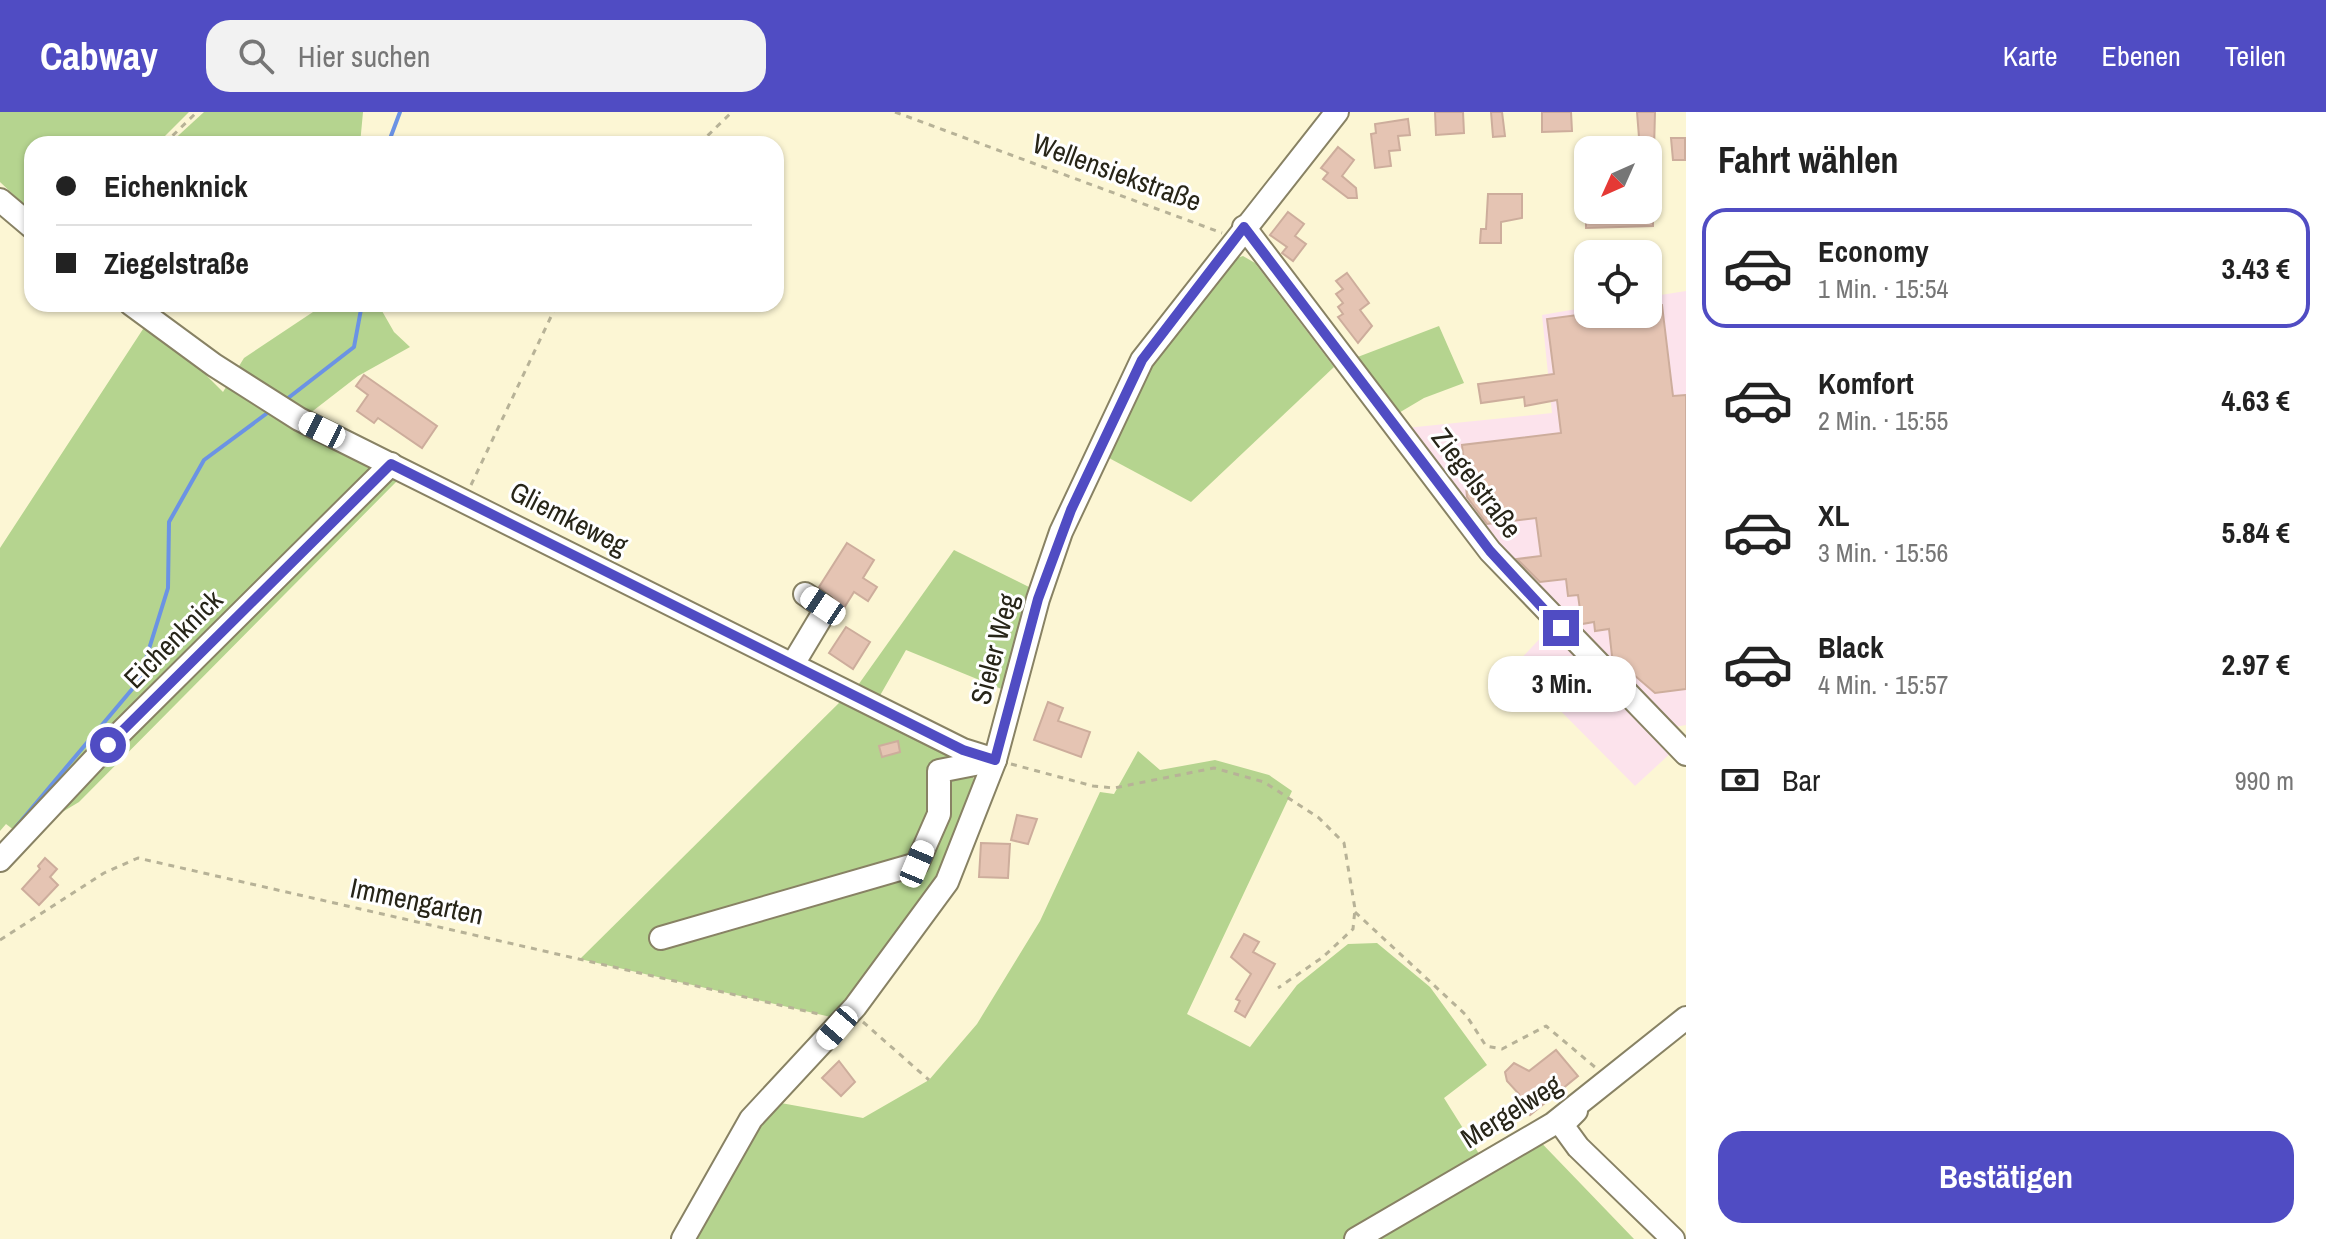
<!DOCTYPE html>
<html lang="de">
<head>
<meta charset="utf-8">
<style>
	body { margin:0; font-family:"Archivo Narrow",sans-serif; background:#f2f2f2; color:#222; height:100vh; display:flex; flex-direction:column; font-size:30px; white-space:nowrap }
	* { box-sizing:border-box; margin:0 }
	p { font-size:26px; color:#767676 }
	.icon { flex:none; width:44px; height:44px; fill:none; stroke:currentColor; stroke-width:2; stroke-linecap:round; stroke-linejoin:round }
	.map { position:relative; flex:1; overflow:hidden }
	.drawer { display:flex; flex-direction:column; background:#fff; width:640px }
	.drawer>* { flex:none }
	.banner { position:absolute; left:24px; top:24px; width:760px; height:176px; border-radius:24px; box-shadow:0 2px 6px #0004; display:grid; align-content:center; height:176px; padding:0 32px; background:#fff }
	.needle { width:52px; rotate:225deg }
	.buttons { position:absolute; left:1574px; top:24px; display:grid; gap:16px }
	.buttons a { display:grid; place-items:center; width:88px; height:88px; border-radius:16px; background:#fff; box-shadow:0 2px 6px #0004; font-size:40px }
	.end { position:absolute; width:36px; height:36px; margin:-18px; border:10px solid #504cc3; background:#fff; box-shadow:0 0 0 4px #fff }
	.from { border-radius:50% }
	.bubble { position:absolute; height:56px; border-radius:24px; background:#fff; box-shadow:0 2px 6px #0004; font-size:26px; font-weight:800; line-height:56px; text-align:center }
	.car { position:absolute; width:24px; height:48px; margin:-24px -12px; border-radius:10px; box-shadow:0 0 6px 2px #0007; background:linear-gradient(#fff 24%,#345 0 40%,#fff 0 76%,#345 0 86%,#fff 0) }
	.banner b { display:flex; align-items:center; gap:28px; height:76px; font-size:30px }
	.banner b+b { border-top:2px solid #e0e0e0 }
	.banner i { width:20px; height:20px; background:#222 }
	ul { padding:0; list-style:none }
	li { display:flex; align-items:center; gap:24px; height:120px; margin:0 16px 12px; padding:0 16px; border:4px solid transparent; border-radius:24px }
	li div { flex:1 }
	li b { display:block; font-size:30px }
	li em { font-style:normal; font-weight:800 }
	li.current { border-color:#504cc3 }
	li>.icon { width:72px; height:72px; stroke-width:1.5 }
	h2 { padding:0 32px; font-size:36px; line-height:96px }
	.pay { display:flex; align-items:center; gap:20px; height:88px; padding:0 32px; font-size:30px }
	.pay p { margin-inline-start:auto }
	.action { display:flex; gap:16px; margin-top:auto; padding:16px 32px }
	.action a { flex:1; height:92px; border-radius:24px; background:#504cc3; color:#fff; font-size:32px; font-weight:800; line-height:92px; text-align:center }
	header { display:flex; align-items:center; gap:48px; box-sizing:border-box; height:112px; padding:0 40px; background:#504cc3; color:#fff }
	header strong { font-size:38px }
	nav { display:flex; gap:44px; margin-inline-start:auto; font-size:28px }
	.search { width:560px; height:72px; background:#f2f2f2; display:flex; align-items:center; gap:20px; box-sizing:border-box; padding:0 28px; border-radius:24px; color:#767676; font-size:30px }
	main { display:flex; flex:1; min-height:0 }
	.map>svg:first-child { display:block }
	.industrial { fill:#fce3ec }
	.green { fill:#b5d48f }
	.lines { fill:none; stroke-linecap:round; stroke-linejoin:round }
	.stream { stroke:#6b93e4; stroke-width:4 }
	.building { fill:#e5c4b3; stroke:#cdad9c; stroke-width:2 }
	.minor-casing { stroke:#888264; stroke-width:26 }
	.path { stroke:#b7b297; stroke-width:3; stroke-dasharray:6 6; stroke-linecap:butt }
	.minor { stroke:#fff; stroke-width:22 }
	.route { stroke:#504cc3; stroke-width:10 }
	.labels { text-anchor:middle; stroke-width:6; stroke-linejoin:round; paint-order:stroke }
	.street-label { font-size:28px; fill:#272518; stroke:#fff }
</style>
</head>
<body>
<header>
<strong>Cabway</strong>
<div class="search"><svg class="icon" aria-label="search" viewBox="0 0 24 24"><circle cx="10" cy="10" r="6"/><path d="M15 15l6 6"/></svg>Hier suchen</div>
<nav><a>Karte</a><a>Ebenen</a><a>Teilen</a></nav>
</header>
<main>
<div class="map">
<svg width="1686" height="1127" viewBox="0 0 1686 1127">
	<rect width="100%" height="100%" fill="#fcf6d4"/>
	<path class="industrial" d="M1686 179V613L1669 616 1673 639 1635 674 1515 553 1547 519 1562 510 1494 441 1406 316 1552 301 1542 203 1588 195V202H1648V185Z"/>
	<g class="green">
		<path d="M0 0H189L157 32H32V100L0 70Z"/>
		<path d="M204 0H363L360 32H169Z"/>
		<path d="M1243 144 1255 151 1334 255 1191 390 1109 346 1157 244 1231 148Z"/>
		<path d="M313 192H378L394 220 410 235 358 264 296 312 400 366 79 690 44 711 27 728 6 712 0 719V436L145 214 190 247 223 280 244 246 316 198Z"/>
		<path d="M1439 214 1464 271 1424 286 1397 302 1355 246Z"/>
		<path d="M954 438 1029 475 1004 578 906 538 878 587 856 576Z"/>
		<path d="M844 586 960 643 977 672 939 767 835 906 580 847Z"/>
		<path d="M1138 639 1160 658 1215 648 1269 663 1292 679 1187 902 1250 935 1297 873 1348 832 1377 831 1430 875 1487 953 1444 986 1481 1045 1529 1018 1634 1127H689L759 1011 781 991 863 1006 929 968 977 912 1040 809 1100 680 1114 682Z"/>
	</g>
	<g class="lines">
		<g class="stream">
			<path d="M388 32 400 0"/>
			<path d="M283 290 354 235 362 192"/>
			<path d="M16 715 139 569 168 476 169 410 204 348 270 299"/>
		</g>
	</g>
	<g class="building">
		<path d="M1435 0H1463L1464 21 1436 23Z"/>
		<path d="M1491 0H1502L1505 24 1493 25Z"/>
		<path d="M1542 0H1571L1572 19 1542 20Z"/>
		<path d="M1637 0H1655L1654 38H1640Z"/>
		<path d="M1408 7 1410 23 1398 24 1400 38 1389 39 1391 54 1375 56 1371 22 1376 21 1375 12Z"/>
		<path d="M1671 26H1685V48H1673Z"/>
		<path d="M1338 35 1354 48 1342 64 1356 76 1357 86H1348L1323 67 1328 61 1321 56Z"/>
		<path d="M1488 82H1522V106L1501 110V131H1480L1481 117H1486Z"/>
		<path d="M1586 98H1653V114L1586 116Z"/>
		<path d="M1288 100 1304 112 1295 124 1306 132 1293 149 1282 141 1287 135 1270 123Z"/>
		<path d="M1347 161 1369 191 1360 198 1372 214 1358 231 1338 205 1343 202 1338 195 1343 191 1336 182 1343 177 1336 169Z"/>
		<path d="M1662 193 1673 284 1686 283V577L1655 581 1612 544 1609 517 1595 519 1594 510 1582 512 1578 483 1568 484 1566 467 1540 470 1517 447 1541 444 1536 406 1487 412 1467 385 1462 333 1561 321 1557 288 1525 294 1524 285 1481 291 1478 272 1554 262 1547 207 1585 202H1648V194Z"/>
		<path d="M364 263 437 314 422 336 378 306 374 311 357 299 368 283 356 274Z"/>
		<path d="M847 431 874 448 863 466 877 475 868 489 854 480 844 496 819 475Z"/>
		<path d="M846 515 870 530 853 557 829 541Z"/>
		<path d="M1048 590 1063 596 1058 609 1090 620 1081 645 1034 628Z"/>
		<path d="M898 629 900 640 882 645 879 634Z"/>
		<path d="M1017 703 1037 707 1028 732 1011 728Z"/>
		<path d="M981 731 1010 732 1008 766 979 765Z"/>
		<path d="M45 746 57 757 50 765 58 773 39 793 22 777 40 757 38 754Z"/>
		<path d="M1244 822 1259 830 1253 840 1275 852 1245 905 1235 899 1240 889 1236 887 1251 862 1231 845Z"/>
		<path d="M1556 938 1578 964 1530 1003 1515 985 1519 982 1507 969 1505 960 1514 951 1529 959Z"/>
		<path d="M839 949 855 970 841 984 822 966Z"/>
	</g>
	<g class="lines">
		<defs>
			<g id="minor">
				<path d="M0 88 32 115"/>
				<path d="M1244 115 1490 439 1686 642"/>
				<path d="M131 192 214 253 299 307 963 638 995 648"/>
				<path d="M793 552 823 502V494L805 482"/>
				<path d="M0 748 108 633 391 352"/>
				<path d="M661 826 917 752 939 702V659L990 649"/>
				<path d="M1576 999 1562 1013 1578 1035 1673 1127"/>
				<path d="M683 1127 751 1007 855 895 947 770 995 648 1038 487 1061 420 1142 248 1337 0"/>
				<path d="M1356 1127 1553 1012 1686 906"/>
			</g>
		</defs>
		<use href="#minor" class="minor-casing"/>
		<g class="path">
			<path d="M895 0 1222 121"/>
			<path d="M164 32 197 0"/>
			<path d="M699 32 732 0"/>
			<path d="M471 373 557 192"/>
			<path d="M1011 652 1093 674 1114 676 1214 656 1264 670 1319 706 1344 731 1355 797 1353 817 1323 845 1278 876"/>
			<path d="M1355 800 1466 903 1486 934 1502 937 1546 914 1596 956"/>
			<path d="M0 828 104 761 138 746 823 903"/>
			<path d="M863 910 929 968"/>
		</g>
		<use href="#minor" class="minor"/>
	</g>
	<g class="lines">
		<path class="route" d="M108 633 391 352 963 638 995 648 1038 487 1071 398 1142 248 1244 115 1490 439 1561 516"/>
	</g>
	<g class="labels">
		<g class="street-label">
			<text transform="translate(1117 60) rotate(20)" y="10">Wellensiekstraße</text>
			<text transform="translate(1477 371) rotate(53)" y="10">Ziegelstraße</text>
			<text transform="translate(569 406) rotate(27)" y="10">Gliemkeweg</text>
			<text transform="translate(173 527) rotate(-45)" y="10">Eichenknick</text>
			<text transform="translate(994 537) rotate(-75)" y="10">Sieler Weg</text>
			<text transform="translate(417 789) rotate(12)" y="10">Immengarten</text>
			<text transform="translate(1511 999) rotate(-32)" y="10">Mergelweg</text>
		</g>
	</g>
</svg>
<div class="buttons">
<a><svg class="needle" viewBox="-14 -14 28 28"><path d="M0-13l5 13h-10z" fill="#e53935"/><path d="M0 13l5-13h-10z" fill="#767676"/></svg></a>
<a><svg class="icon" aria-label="locate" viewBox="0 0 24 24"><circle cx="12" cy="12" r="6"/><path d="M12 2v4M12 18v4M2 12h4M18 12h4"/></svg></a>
</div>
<i class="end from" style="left:108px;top:633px"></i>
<i class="end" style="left:1561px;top:516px"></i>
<div class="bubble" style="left:1488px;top:544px;width:148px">3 Min.</div>
<i class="car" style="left:322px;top:318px;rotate:296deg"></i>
<i class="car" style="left:823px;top:494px;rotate:304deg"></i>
<i class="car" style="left:917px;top:752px;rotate:23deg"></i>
<i class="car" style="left:837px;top:916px;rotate:221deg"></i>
<div class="banner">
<b><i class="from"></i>Eichenknick</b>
<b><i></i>Ziegelstraße</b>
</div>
</div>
<section class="drawer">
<h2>Fahrt wählen</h2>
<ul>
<li class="current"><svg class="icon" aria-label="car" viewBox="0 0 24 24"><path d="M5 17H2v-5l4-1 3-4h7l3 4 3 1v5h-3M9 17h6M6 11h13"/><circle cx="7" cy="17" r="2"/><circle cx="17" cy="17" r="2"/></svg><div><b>Economy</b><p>1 Min. · 15:54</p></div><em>3.43 €</em></li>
<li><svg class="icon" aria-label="car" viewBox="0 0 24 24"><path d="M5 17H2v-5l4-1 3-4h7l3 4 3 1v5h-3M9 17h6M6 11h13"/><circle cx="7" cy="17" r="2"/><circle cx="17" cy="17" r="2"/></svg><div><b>Komfort</b><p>2 Min. · 15:55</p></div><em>4.63 €</em></li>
<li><svg class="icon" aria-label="car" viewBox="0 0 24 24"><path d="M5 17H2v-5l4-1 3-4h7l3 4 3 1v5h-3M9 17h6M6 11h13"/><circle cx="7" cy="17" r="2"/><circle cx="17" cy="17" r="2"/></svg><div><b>XL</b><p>3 Min. · 15:56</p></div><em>5.84 €</em></li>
<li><svg class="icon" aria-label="car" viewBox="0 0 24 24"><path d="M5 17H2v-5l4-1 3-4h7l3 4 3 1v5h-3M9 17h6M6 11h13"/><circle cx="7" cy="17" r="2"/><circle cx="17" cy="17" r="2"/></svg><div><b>Black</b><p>4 Min. · 15:57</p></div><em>2.97 €</em></li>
</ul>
<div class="pay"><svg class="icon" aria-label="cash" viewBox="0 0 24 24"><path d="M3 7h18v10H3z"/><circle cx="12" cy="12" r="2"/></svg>Bar<p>990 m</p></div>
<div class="action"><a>Bestätigen</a></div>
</section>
</main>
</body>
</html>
